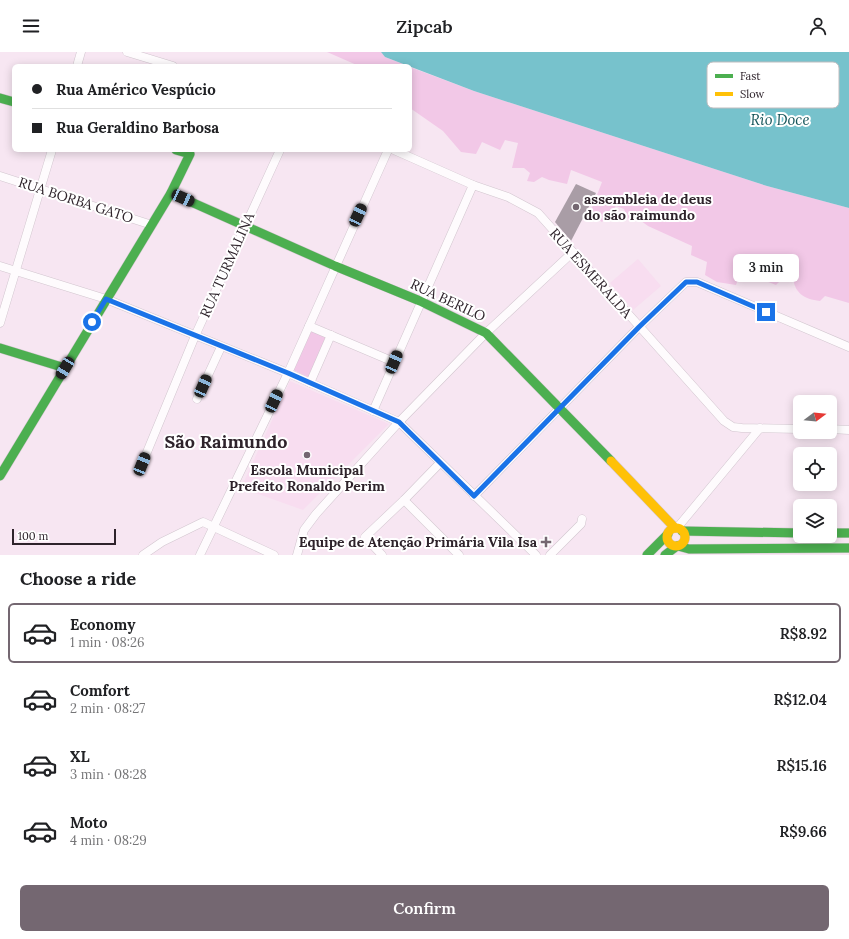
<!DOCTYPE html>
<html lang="en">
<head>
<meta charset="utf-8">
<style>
	body { margin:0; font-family:Lora,serif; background:#f2f2f2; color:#202124; height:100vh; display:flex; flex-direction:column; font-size:15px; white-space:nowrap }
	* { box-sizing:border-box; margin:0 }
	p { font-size:13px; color:#757577 }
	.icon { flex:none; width:22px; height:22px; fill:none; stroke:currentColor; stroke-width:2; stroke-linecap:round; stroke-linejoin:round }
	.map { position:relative; height:503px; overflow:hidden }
	.details { display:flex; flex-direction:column; background:#fff; flex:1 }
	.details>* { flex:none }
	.guide { position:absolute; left:12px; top:12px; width:400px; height:88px; border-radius:6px; box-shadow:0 2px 10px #0003; display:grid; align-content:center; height:88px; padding:0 20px; background:#fff }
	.needle { width:26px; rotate:74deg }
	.controls { position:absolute; left:793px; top:343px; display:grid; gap:8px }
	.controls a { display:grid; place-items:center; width:44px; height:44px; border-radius:6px; background:#fff; box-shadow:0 2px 10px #0003; font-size:20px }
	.scale { position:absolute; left:12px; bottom:10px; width:104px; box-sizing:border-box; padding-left:4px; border:2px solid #2e232b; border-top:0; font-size:11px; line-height:14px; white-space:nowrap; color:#2e232b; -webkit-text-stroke:3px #fff; paint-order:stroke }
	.end { position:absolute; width:18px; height:18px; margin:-9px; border:5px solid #1a73e8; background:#fff; box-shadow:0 0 0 2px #fff }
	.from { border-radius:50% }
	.bubble { position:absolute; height:28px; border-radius:6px; background:#fff; box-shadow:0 2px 10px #0003; font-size:13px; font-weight:600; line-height:28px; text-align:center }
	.car { position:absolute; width:12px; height:24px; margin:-12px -6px; border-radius:5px; box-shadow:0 0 3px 1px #0007; background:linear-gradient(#222 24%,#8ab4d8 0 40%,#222 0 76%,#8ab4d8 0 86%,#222 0) }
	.guide b { display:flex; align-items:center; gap:14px; height:38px; font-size:15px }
	.guide b+b { border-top:1px solid #e0e0e0 }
	.guide i { width:10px; height:10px; background:#202124 }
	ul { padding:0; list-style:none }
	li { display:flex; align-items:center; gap:12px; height:60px; margin:0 8px 6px; padding:0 12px; border:2px solid transparent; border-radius:6px }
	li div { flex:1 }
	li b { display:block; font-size:15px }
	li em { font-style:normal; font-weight:600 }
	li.current { border-color:#746771 }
	li>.icon { width:36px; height:36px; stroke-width:1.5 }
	h2 { padding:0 20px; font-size:18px; line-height:48px }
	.action { display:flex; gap:8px; margin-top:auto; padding:8px 20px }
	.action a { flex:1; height:46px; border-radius:6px; background:#746771; color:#fff; font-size:16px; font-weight:600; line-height:46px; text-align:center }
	header { display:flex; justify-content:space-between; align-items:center; height:52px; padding:0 20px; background:#fff; font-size:18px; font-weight:600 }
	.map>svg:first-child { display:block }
	.built { fill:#f8ddf0 }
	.green { fill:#f2c8e7 }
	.water { fill:#77c2cc }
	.building { fill:#a99da6 }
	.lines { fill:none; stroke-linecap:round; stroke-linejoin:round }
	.street-casing { stroke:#d2c6cf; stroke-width:9 }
	.fast-casing { stroke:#d2c6cf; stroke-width:10 }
	.slow-casing { stroke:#d2c6cf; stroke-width:10 }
	.street { stroke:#fefbfd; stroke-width:8 }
	.fast { stroke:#4caf50; stroke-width:9 }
	.slow { stroke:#ffc107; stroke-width:9 }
	.route { stroke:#1a73e8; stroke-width:5 }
	.poi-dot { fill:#746771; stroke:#fff; stroke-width:1.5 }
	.labels { text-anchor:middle; stroke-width:4; stroke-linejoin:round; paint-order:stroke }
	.poi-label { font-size:14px; font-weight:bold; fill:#2e232b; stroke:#fff; text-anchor:start }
	.street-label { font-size:14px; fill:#2e232b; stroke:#fff }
	.water-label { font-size:15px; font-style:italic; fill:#16565b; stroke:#fff }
	.district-label { font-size:18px; font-weight:bold; fill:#2e232b; stroke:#fff }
	.key { fill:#fff; stroke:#c0bdbf; stroke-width:1 }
	.key-label { font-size:11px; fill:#2e232b }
</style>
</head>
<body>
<header><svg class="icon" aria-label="menu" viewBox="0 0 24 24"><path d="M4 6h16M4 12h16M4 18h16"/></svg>Zipcab<svg class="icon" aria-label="person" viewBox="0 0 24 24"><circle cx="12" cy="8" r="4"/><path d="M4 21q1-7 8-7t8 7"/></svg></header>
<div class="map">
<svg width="849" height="503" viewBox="0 0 849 503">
	<rect width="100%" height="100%" fill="#f7e6f2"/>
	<g class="built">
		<path d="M638 207 661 234 633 258 610 231Z"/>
		<path d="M290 329 389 372 303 458 241 436Z"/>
	</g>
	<g class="green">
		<path d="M327 0H381L385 5 408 14H359Z"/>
		<path d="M410 15 474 39 767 134 849 156V251L825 244 820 249C804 247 794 241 793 224L784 225 776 233 741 219 736 233 717 230 705 223 707 210 691 203 692 194 648 174 637 166 629 170 624 157 616 154 602 170 590 161 602 130 571 118 567 132 549 128 542 125 534 130 527 129 530 121 524 116H512L518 91 505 88 500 98 482 90 476 102 461 100 443 79 410 56Z"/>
		<path d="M309 275 329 284 310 326 291 317Z"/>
	</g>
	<path class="water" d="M381 0H849V156L767 134 474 39 385 5Z"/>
	<path class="building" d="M576 132 596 141 571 189 555 170Z"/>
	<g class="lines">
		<defs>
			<g id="street">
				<path d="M127 0 173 14"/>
				<path d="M77 14 81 0"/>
				<path d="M394 98 473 133 508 145 538 161 724 369 733 375 742 376 800 377"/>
				<path d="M0 124 152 173"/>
				<path d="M0 214 106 247 288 321 399 370 536 503"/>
				<path d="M0 271 52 98"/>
				<path d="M309 274 394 310"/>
				<path d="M310 331 331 283"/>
				<path d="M197 347 221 295"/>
				<path d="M373 359 473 133"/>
				<path d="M830 377 849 378"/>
				<path d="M140 417 195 284 280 98"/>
				<path d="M474 444 639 275 686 230H697L849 295"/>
				<path d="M404 448 459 503"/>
				<path d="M677 476 760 376"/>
				<path d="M143 503 162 490 203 470 274 503"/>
				<path d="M200 503 288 321 388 98"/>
				<path d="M297 503 304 478 316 462 399 370 486 281 573 200"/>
				<path d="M382 503 365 485 404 448 440 411"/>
				<path d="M550 503 581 472 582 467"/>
			</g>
			<g id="fast">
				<path d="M0 46 14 50"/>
				<path d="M171 141 335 214 420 249 486 281 611 409"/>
				<path d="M0 296 65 316"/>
				<path d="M0 424 171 141 190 102 176 98"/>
				<path d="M682 479 800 481"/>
				<path d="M830 481H849"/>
				<path d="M678 494 689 497 849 496"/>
				<path d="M647 503 668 482"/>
				<path d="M665 503 677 494"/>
			</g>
			<g id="slow">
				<path d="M611 409 675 476"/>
				<circle cx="676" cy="485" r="9"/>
			</g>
		</defs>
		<use href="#street" class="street-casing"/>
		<use href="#fast" class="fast-casing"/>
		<use href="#slow" class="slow-casing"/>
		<use href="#street" class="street"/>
		<use href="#fast" class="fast"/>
		<use href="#slow" class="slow"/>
	</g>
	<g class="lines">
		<path class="route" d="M92 270 106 247 288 321 399 370 474 444 639 275 686 230H697L766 260"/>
	</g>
	<g class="poi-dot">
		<circle cx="576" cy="155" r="4"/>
		<circle cx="307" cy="403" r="4"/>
		<path d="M544 484h4v4h4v4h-4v4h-4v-4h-4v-4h4z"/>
	</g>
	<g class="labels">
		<g class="poi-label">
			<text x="584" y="152">assembleia de deus<tspan x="584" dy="16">do são raimundo</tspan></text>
			<text x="307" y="423" text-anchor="middle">Escola Municipal<tspan x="307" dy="16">Prefeito Ronaldo Perim</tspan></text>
			<text x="537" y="495" text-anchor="end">Equipe de Atenção Primária Vila Isa</text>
		</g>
		<g class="street-label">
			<text transform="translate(76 148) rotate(18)" y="5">RUA BORBA GATO</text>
			<text transform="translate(227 213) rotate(-66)" y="5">RUA TURMALINA</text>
			<text transform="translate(591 221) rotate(48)" y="5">RUA ESMERALDA</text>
			<text transform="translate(448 248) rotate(25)" y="5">RUA BERILO</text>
		</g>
		<g class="water-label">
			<text x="780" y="73">Rio Doce</text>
		</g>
		<g class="district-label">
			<text x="226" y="396">São Raimundo</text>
		</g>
	</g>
	<rect x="707" y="10" width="132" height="46" rx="6" class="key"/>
	<rect x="715" y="22" width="18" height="4" fill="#4caf50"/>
	<rect x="715" y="40" width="18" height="4" fill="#ffc107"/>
	<g class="key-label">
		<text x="740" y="28">Fast</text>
		<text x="740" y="46">Slow</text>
	</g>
</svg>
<div class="controls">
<a><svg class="needle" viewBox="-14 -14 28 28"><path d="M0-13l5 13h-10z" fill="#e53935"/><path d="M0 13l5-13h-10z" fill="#757577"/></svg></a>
<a><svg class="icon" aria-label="locate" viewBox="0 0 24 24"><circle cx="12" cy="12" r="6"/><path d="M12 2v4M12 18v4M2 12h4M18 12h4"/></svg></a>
<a><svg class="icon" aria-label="layers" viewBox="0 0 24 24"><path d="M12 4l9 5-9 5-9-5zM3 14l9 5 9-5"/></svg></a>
</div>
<div class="scale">100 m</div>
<i class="end from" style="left:92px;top:270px"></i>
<i class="end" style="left:766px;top:260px"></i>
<div class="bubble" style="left:733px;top:202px;width:66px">3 min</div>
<i class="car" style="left:183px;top:146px;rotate:114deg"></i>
<i class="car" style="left:358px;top:163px;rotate:25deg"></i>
<i class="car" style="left:394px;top:310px;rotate:23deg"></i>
<i class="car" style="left:65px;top:316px;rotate:211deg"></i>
<i class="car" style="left:203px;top:334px;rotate:24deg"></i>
<i class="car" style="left:274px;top:349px;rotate:25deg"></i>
<i class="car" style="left:142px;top:412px;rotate:22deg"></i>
<div class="guide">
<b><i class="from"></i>Rua Américo Vespúcio</b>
<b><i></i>Rua Geraldino Barbosa</b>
</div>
</div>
<section class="details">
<h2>Choose a ride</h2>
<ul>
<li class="current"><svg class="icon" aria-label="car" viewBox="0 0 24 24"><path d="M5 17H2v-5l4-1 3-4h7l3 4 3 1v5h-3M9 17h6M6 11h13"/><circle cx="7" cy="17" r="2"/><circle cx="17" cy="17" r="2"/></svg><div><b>Economy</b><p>1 min · 08:26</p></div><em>R$8.92</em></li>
<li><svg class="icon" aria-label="car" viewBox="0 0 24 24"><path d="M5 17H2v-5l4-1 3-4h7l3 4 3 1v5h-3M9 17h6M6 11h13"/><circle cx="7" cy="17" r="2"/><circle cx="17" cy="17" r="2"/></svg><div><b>Comfort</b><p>2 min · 08:27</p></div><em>R$12.04</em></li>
<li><svg class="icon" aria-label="car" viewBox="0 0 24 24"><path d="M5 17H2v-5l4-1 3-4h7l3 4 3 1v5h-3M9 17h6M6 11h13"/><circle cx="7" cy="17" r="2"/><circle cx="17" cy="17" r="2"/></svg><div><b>XL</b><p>3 min · 08:28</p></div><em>R$15.16</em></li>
<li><svg class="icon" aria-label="car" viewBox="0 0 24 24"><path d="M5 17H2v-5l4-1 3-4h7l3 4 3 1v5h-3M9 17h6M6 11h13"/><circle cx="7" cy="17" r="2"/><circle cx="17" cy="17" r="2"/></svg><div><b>Moto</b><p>4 min · 08:29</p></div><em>R$9.66</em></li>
</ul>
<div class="action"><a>Confirm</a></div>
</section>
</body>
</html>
